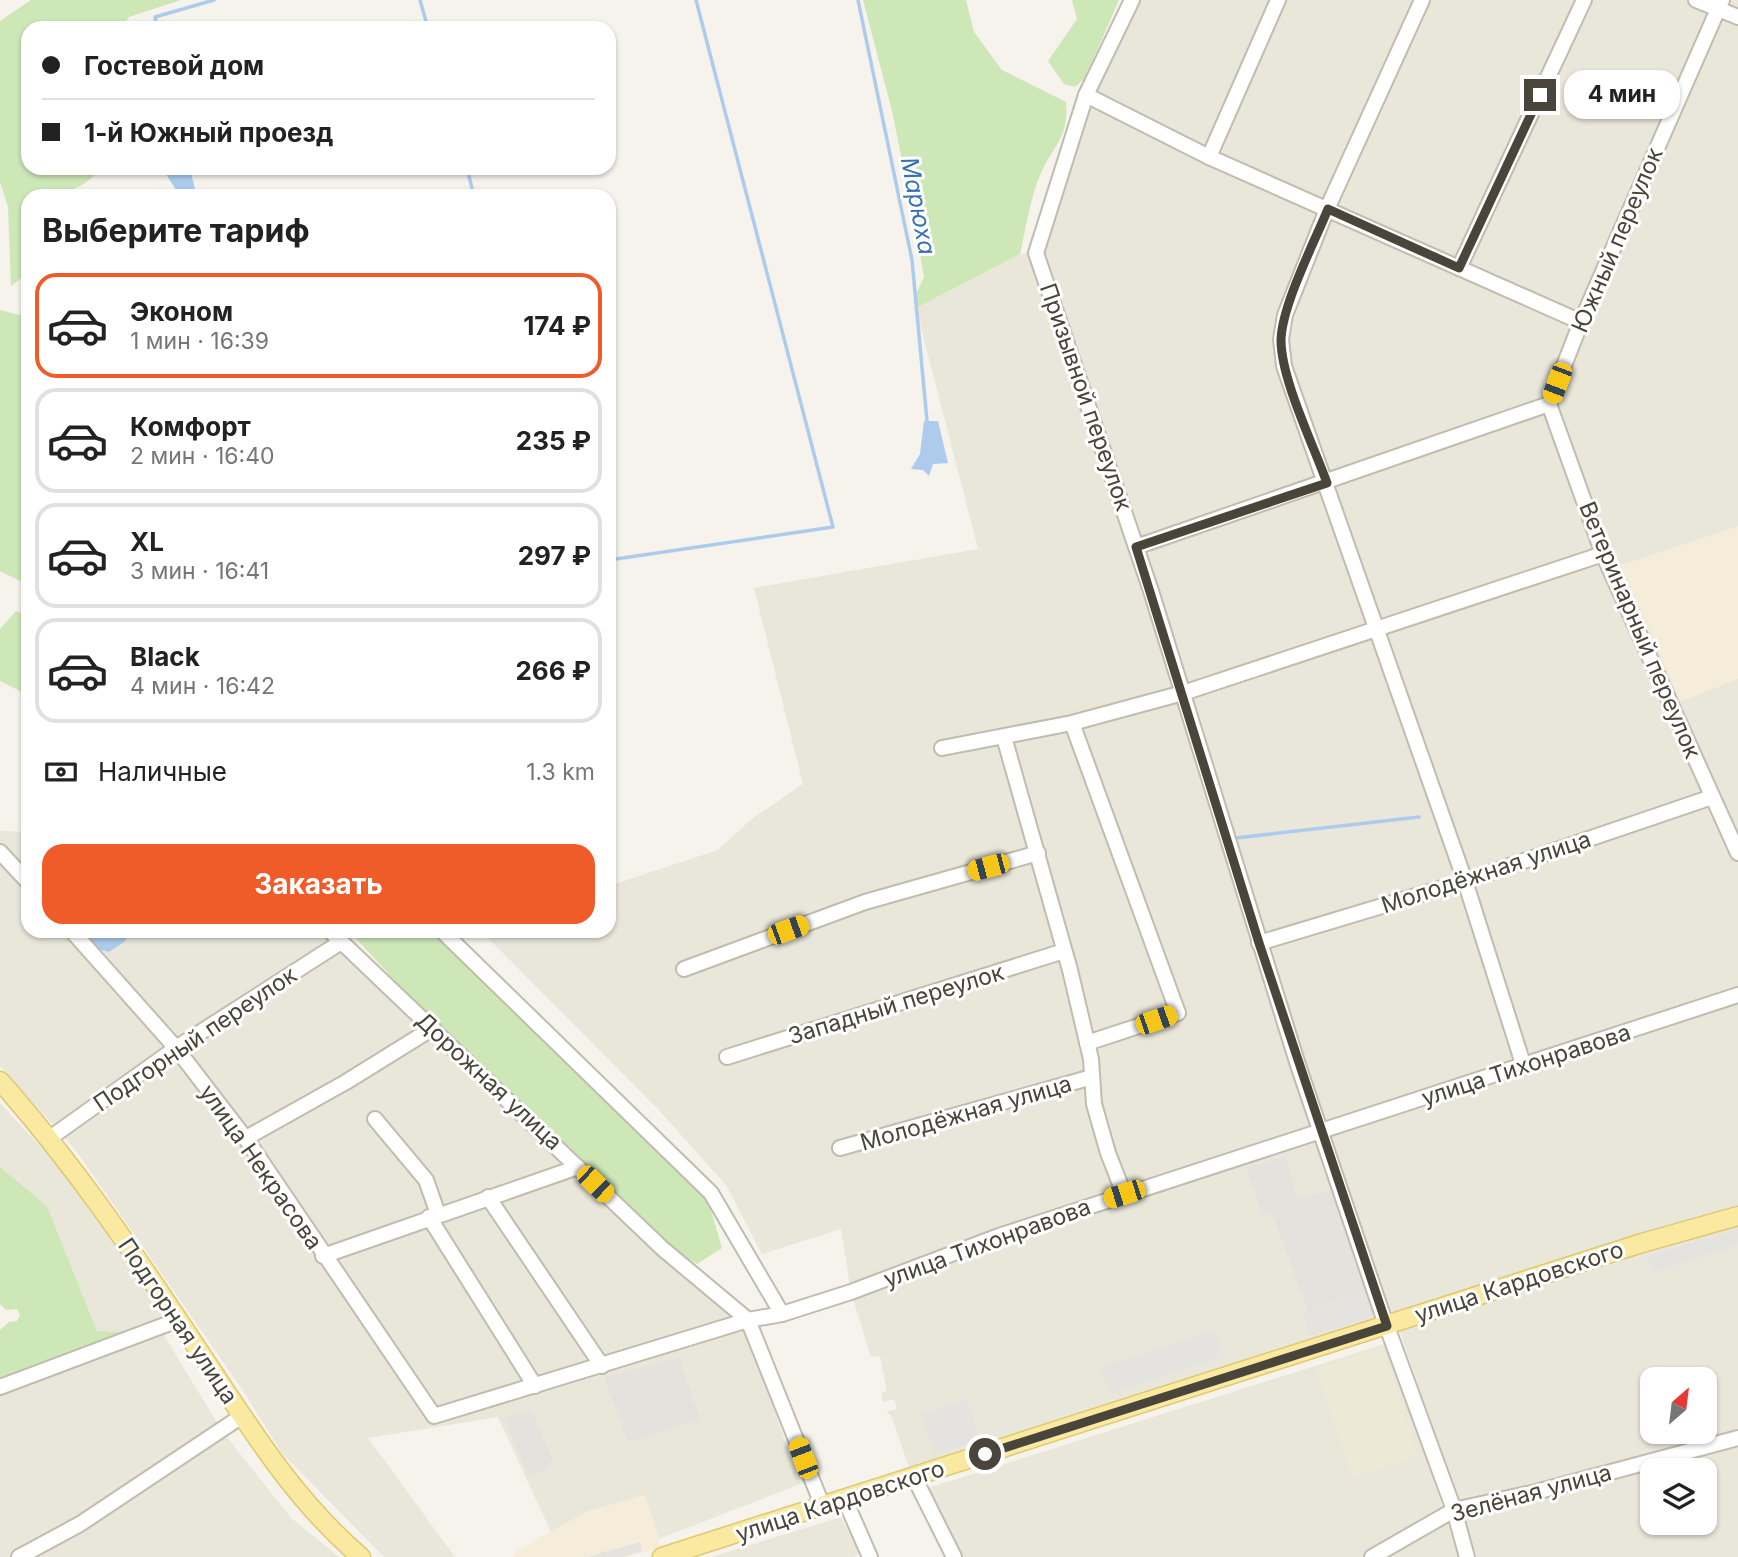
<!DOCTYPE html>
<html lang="ru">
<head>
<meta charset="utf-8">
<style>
	body { margin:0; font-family:Inter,sans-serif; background:#f6f6f6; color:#222; height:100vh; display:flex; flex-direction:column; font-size:26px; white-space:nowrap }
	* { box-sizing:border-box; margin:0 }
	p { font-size:23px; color:#767676 }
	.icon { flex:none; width:38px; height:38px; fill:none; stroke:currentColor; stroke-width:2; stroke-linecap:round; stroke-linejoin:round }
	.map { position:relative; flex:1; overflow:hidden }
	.drawer { position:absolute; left:21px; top:189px; width:595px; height:749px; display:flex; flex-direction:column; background:#fff; border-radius:21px; box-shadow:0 2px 5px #0004 }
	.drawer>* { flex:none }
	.guide { position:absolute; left:21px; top:21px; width:595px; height:154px; border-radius:21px; box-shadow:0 2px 5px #0004; display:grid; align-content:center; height:154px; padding:0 21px; background:#fff }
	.needle { width:46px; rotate:28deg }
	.fabs { position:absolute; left:1640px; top:1367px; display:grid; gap:14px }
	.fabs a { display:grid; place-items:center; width:77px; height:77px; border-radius:14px; background:#fff; box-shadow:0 2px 5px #0004; font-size:35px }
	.end { position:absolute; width:32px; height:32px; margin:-16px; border:9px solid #49453a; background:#fff; box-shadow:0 0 0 4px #fff }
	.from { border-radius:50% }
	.bubble { position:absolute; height:49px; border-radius:21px; background:#fff; box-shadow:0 2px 5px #0004; font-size:23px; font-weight:700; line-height:49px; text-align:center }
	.car { position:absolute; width:21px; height:42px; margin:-21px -10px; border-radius:9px; box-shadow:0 0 5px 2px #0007; background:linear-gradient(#f5c518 24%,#345 0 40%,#f5c518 0 76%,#345 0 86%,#f5c518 0) }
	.guide b { display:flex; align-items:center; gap:24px; height:66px; font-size:26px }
	.guide b+b { border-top:2px solid #e0e0e0 }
	.guide i { width:18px; height:18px; background:#222 }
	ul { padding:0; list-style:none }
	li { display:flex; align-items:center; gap:21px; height:105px; margin:0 14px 10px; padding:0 7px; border:4px solid #e0e0e0; border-radius:21px }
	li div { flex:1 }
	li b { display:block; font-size:26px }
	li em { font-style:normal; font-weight:700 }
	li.active { border-color:#ef5b29 }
	li>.icon { width:63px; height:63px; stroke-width:1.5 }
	h2 { padding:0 21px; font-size:32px; line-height:84px }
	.pay { display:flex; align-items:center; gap:18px; height:77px; padding:0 21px; font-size:26px }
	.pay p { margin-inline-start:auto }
	.cta { display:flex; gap:14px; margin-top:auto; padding:14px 21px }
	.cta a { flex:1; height:80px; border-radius:21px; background:#ef5b29; color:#fff; font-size:28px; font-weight:700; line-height:80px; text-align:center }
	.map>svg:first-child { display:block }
	.residential { fill:#e9e6da; fill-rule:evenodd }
	.commercial { fill:#f5ecd9 }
	.industrial { fill:#e5e2dd }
	.education { fill:#ede9d7 }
	.green { fill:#cde7b7 }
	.parking { fill:#e4e3e0 }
	.water { fill:#adcced }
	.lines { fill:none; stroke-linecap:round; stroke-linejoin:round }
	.stream { stroke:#adcced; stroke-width:3.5 }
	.minor-casing { stroke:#c0bcaf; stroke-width:18 }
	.major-casing { stroke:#dec871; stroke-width:21 }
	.minor { stroke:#fff; stroke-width:14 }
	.major { stroke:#f9e9a1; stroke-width:18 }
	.route { stroke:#49453a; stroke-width:9 }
	.labels { text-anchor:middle; stroke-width:6; stroke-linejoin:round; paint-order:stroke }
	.street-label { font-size:23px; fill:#49453a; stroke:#fff }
	.water-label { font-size:24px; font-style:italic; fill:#3771b1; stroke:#fff }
</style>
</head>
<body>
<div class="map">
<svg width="1738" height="1557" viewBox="0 0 1738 1557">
	<rect width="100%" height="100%" fill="#f5f3ec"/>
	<g class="residential">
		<path d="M1137 0H1738V1207L910 1470 891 1415 886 1412 897 1409 894 1399 883 1402 881 1393 887 1391 880 1356 871 1357 851 1292 841 1229 762 1254 726 1185 657 1108 481 931H609V886L718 850 753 818 803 784 754 588 978 549 916 308 1020 254 1041 250 1092 94Z"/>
		<path d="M0 831 28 832V931H322L744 1323 800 1484 659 1539 645 1495 586 1512 551 1532 498 1417 368 1438 455 1557H384L282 1453 242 1389 75 1149 0 1066Z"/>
		<path d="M0 1103 51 1158 175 1322 159 1327 222 1431 291 1518 339 1557H0V1385L135 1333 97 1331 47 1206 0 1167Z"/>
		<path d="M1738 1221V1557H1477L1399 1329ZM1652 1379H1704V1432H1652ZM1652 1470H1704V1522H1652Z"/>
		<path d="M1388 1343 1459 1557H960L925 1489Z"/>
		<path d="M841 1517 860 1554 853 1557H711Z"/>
	</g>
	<g class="commercial">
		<path d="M1738 526V679L1680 702 1621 565Z"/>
		<path d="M645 1495 661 1547 626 1557H513L518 1550 586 1512Z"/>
	</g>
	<g class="industrial">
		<path d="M1286 1156 1298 1199 1335 1189 1369 1291 1308 1311 1272 1212 1262 1214 1246 1168Z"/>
		<path d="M679 1358 700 1418 628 1442 604 1377Z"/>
		<path d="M531 1409 553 1460 543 1471 529 1477 504 1419Z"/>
	</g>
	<path class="education" d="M1383 1347 1418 1456 1352 1477 1317 1369Z"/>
	<g class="green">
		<path d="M31 0H181L129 17 121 28H28V168H102C82 191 58 196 28 196V273L11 286 8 207 0 182V21Z"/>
		<path d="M863 0H966L974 32 1002 70 1066 102C1069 138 1054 144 1041 173 1030 198 1026 228 1020 254L916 308V294L924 277 914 220 892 111Z"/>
		<path d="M1072 0H1119L1085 78 1075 87 1064 84 1048 61 1077 19Z"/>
		<path d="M0 310 28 317V585L0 571Z"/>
		<path d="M16 611 28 615V695L0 681V629Z"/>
		<path d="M349 931H437L707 1197 722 1248 697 1264 666 1244 439 1028Z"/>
		<path d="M0 1167 47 1206 97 1331 137 1333 0 1385V1330L9 1322 17 1321 20 1315 17 1309 6 1310 0 1304Z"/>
	</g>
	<g class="parking">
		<path d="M1738 1229V1245L1652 1273 1646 1256Z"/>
		<path d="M1369 1291 1376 1315 1310 1336 1303 1313Z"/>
		<path d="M1215 1330 1224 1357 1109 1394 1100 1367Z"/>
		<path d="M967 1400 980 1440 934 1454 921 1414Z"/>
		<path d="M640 1542 642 1551 622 1557H587Z"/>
	</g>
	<g class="water">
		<path d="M162 168H188L195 196H180Z"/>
		<path d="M924 421H938L948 463 933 464 929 476 923 470 911 469 920 454Z"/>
		<path d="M95 931H132L124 942 109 952 94 948 90 937Z"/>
	</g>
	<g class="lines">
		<g class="stream">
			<path d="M420 0 428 28"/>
			<path d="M858 0 912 260 927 421"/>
			<path d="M157 28 155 17 214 0"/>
			<path d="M188 168 195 196"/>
			<path d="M467 168 474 196"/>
			<path d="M609 560 833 527 696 0"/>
			<path d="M1236 838 1419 817"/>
		</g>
		<defs>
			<g id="minor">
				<path d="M1132 0 1086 95 1036 253 1151 591 1298 1065 1382 1313 1454 1510 1467 1557"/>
				<path d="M1422 0 1327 209 1285 315 1281 339 1284 366 1465 881 1524 1067"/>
				<path d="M1696 0 1738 17"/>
				<path d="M1086 95 1209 157 1581 322"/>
				<path d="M1209 157 1278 0"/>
				<path d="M1459 268 1584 0"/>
				<path d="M1549 404 1603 554 1738 853"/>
				<path d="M1549 404 1581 322 1722 0"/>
				<path d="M1136 547 1549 404"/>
				<path d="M1072 723 1178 1013 1087 1043"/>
				<path d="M1004 737 1070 970 1091 1059 1094 1104 1108 1153 1124 1194"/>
				<path d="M942 748 1072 723 1183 693 1603 554"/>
				<path d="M0 852 28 882"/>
				<path d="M72 931 176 1048 249 1143 434 1416 748 1320 782 1314 851 1292 999 1236 1738 995"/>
				<path d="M330 931 663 1249 748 1320 823 1507"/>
				<path d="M442 931 711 1193 782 1314"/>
				<path d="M1259 943 1465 881 1712 797"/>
				<path d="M684 969 865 902 1038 853"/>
				<path d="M727 1057 1064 951"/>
				<path d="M375 1119 426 1180 438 1214"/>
				<path d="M50 1138 176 1048 341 942"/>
				<path d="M246 1138 346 1082 433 1028"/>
				<path d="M840 1148 1092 1077"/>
				<path d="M488 1197 602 1366"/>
				<path d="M429 1217 535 1386"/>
				<path d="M323 1256 578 1167"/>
				<path d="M0 1387 178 1320"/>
				<path d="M914 1477 954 1557"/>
				<path d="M845 1500 870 1557"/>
				<path d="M19 1557 80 1524 242 1416"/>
				<path d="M1372 1557 1454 1510 1536 1492 1738 1438"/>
			</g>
			<g id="major">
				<path d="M0 1081C71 1161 130 1247 189 1336 242 1414 288 1495 361 1557"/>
				<path d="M662 1557 1642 1243 1738 1216"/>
			</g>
		</defs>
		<use href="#minor" class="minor-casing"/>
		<use href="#major" class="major-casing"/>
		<use href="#minor" class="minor"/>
		<use href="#major" class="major"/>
	</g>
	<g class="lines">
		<path class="route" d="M985 1454 1387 1326 1259 943 1136 547 1327 483C1313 444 1281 379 1281 340 1282 305 1314 243 1328 209L1459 268 1540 95"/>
	</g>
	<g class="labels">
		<g class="street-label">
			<text transform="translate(1617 240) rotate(-67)" y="8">Южный переулок</text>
			<text transform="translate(1086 397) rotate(71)" y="8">Призывной переулок</text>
			<text transform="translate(1640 630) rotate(67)" y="8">Ветеринарный переулок</text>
			<text transform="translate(1486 872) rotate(-18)" y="8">Молодёжная улица</text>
			<text transform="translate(896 1004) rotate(-17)" y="8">Западный переулок</text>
			<text transform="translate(195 1039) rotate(-34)" y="8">Подгорный переулок</text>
			<text transform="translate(1526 1065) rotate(-18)" y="8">улица Тихонравова</text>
			<text transform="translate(489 1081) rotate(43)" y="8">Дорожная улица</text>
			<text transform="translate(966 1113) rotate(-16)" y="8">Молодёжная улица</text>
			<text transform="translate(261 1167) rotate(55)" y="8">улица Некрасова</text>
			<text transform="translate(987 1243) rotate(-20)" y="8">улица Тихонравова</text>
			<text transform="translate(1519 1282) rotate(-18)" y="8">улица Кардовского</text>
			<text transform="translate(178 1321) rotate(56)" y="8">Подгорная улица</text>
			<text transform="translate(1531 1493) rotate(-15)" y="8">Зелёная улица</text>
			<text transform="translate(840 1501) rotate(-18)" y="8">улица Кардовского</text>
		</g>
		<g class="water-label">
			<text transform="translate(918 206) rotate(79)" y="8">Марюха</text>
		</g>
	</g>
</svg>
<div class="fabs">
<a><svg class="needle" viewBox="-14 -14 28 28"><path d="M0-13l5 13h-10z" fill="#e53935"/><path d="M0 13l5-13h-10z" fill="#767676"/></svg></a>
<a><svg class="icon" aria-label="layers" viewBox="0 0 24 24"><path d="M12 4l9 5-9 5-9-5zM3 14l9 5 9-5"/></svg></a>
</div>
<i class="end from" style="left:985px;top:1454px"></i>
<i class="end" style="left:1540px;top:95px"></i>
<div class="bubble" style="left:1564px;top:70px;width:116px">4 мин</div>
<i class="car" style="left:1557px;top:383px;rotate:201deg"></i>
<i class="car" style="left:988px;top:867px;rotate:255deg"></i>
<i class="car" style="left:788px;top:930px;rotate:70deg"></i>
<i class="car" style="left:1156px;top:1020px;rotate:71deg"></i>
<i class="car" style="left:595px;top:1184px;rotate:134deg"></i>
<i class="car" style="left:1124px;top:1194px;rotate:252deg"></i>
<i class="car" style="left:803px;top:1458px;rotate:339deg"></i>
<div class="guide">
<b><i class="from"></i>Гостевой дом</b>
<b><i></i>1-й Южный проезд</b>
</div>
<section class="drawer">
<h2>Выберите тариф</h2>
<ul>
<li class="active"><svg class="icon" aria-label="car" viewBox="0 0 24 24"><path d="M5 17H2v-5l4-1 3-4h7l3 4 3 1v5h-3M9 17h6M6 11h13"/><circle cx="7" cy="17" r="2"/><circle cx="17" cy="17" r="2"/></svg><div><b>Эконом</b><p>1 мин · 16:39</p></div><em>174 ₽</em></li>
<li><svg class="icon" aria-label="car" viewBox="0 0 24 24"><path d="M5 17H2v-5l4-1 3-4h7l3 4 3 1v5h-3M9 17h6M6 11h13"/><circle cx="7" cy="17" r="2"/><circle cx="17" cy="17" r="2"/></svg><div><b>Комфорт</b><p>2 мин · 16:40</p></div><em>235 ₽</em></li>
<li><svg class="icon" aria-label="car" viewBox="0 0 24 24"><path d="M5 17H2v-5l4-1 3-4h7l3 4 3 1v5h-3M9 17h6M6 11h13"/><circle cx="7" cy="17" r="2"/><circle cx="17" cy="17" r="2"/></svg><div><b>XL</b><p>3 мин · 16:41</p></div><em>297 ₽</em></li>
<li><svg class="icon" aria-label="car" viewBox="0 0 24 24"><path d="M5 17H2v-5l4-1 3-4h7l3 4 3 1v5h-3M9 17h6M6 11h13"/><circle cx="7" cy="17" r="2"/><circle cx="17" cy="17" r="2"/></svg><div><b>Black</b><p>4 мин · 16:42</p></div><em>266 ₽</em></li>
</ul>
<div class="pay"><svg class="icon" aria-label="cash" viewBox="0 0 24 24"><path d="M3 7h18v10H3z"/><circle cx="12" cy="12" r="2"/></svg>Наличные<p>1.3 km</p></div>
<div class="cta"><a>Заказать</a></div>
</section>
</div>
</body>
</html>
